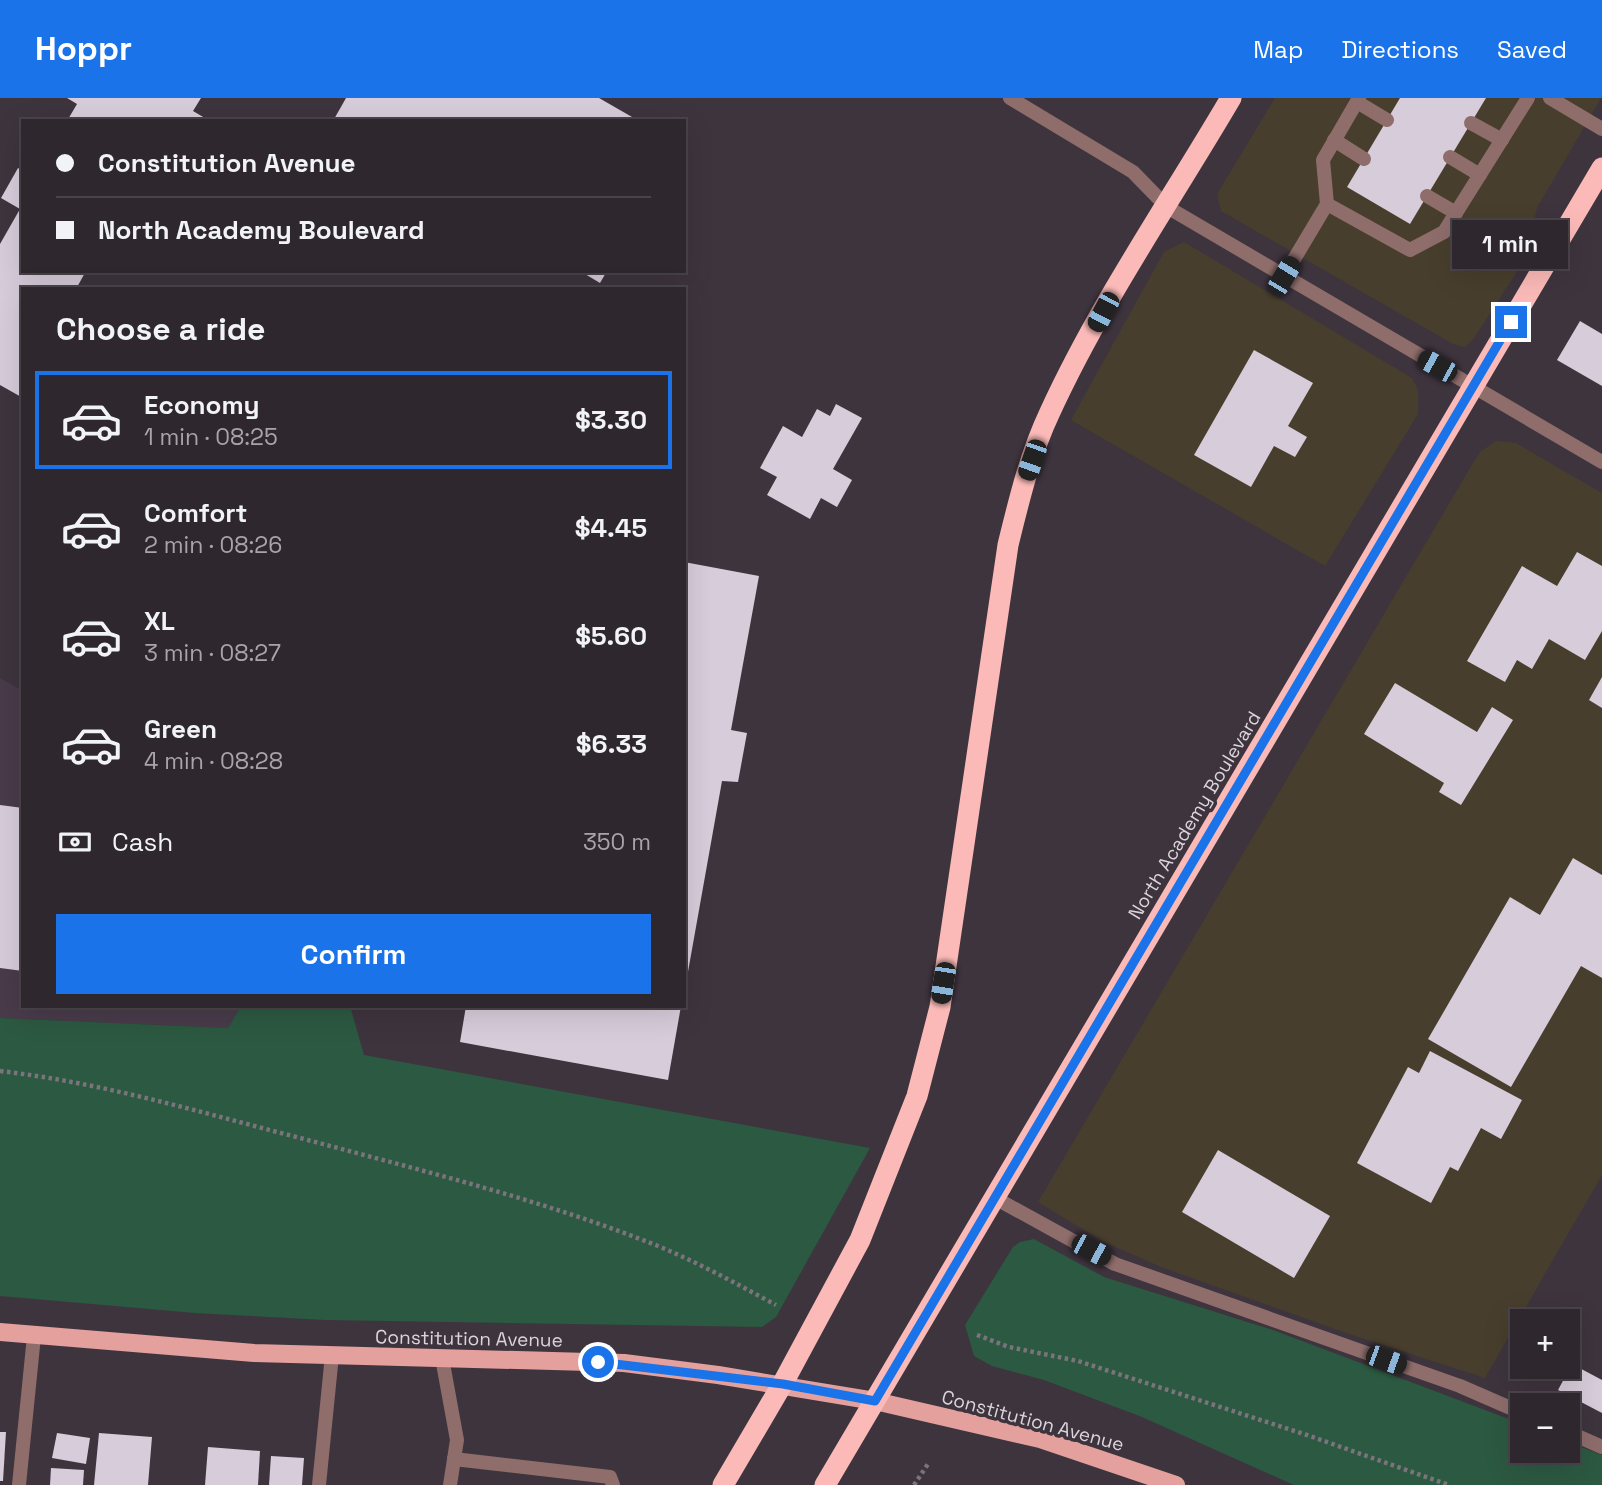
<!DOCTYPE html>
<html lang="en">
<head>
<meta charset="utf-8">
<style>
	body { margin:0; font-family:"Space Grotesk",sans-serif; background:#3a333a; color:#f1f3f6; height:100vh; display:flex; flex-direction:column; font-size:26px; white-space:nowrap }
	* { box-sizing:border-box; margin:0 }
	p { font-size:23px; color:#a7a5aa }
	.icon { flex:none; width:38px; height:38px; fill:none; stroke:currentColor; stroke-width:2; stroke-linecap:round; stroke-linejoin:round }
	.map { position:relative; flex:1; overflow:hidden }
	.panel { position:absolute; left:21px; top:189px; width:665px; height:721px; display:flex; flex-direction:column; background:#2e272e; border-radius:0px; box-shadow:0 7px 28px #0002,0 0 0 2px #49444a }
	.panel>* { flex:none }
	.top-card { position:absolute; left:21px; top:21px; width:665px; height:154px; border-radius:0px; box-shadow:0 7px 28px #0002,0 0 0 2px #49444a; display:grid; align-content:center; height:154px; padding:0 35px; background:#2e272e }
	.tools { position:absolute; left:1510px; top:1211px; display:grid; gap:14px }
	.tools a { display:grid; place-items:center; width:70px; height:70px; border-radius:0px; background:#2e272e; box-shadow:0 7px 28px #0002,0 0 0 2px #49444a; font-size:35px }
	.end { position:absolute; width:32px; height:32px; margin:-16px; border:9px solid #1a73e8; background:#fff; box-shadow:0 0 0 4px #fff }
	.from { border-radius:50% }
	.bubble { position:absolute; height:49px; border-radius:0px; background:#2e272e; box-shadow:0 7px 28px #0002,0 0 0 2px #49444a; font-size:23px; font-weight:800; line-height:49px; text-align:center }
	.car { position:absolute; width:21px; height:42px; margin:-21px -10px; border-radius:9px; box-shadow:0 0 5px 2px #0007; background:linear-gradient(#222 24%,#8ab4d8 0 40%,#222 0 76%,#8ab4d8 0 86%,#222 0) }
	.top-card b { display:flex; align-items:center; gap:24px; height:66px; font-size:26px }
	.top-card b+b { border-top:2px solid #49444a }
	.top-card i { width:18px; height:18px; background:#f1f3f6 }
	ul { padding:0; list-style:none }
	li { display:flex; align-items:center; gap:21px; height:98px; margin:0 14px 10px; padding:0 21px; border:4px solid transparent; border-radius:0px }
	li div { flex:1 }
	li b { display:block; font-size:26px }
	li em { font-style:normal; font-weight:800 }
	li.selected { border-color:#1a73e8 }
	li>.icon { width:63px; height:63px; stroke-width:1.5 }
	h2 { padding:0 35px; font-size:32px; line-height:84px }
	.pay { display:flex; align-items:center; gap:18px; height:77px; padding:0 35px; font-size:26px }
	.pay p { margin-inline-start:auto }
	.primary-button { display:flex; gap:14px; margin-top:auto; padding:14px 35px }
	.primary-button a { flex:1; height:80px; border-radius:0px; background:#1a73e8; color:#fff; font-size:28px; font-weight:800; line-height:80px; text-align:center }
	header { display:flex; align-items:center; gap:42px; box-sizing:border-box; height:98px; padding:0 35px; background:#1a73e8; color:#fff }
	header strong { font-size:33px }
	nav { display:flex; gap:38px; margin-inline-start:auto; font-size:24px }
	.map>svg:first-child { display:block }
	.commercial { fill:#483e2d }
	.built { fill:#493b4a }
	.green { fill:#2c5941 }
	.building { fill:#d7ccda }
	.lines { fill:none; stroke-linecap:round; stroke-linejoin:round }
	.path { stroke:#7c747c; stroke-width:4.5; stroke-dasharray:3.5 3.5; stroke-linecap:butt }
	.lane { stroke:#8e6d6b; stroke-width:14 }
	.street { stroke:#8e6d6b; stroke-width:14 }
	.primary { stroke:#e3a09d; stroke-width:18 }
	.highway { stroke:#fbbab7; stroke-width:21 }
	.route { stroke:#1a73e8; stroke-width:9 }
	.labels { text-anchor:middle; stroke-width:7; stroke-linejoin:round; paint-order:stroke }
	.street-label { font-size:19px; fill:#dbd5db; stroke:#3e343e }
</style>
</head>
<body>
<header>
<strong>Hoppr</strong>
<nav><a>Map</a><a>Directions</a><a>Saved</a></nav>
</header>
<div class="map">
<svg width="1602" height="1387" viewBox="0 0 1602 1387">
	<rect width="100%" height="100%" fill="#3e343e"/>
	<g class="commercial">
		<path d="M1275 0H1601L1537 110 1526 160 1474 240 1465 249 1453 246 1221 113 1217 96Z"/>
		<path d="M1184 144 1412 280 1418 292V316L1325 468 1071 322 1164 154Z"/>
		<path d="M1496 343 1516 345 1602 395V1077L1485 1280 1349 1236 1161 1169 1102 1143 1038 1104 1470 370 1480 354Z"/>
	</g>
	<path class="built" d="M0 580 23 593V908H241L228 930 0 920Z"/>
	<g class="green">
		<path d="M241 908H350L364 957 870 1050 776 1219 762 1229 326 1222 195 1215 0 1198V920L228 930Z"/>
		<path d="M1034 1141 1104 1179 1273 1232 1522 1326V1353H1568V1344L1602 1357V1387H1294L1142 1319 1044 1282 992 1268 974 1258 965 1227 1013 1149 1020 1144Z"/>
	</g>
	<g class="building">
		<path d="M67 0H201L193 13 210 23H67L77 6Z"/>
		<path d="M346 0H599L639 23H333Z"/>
		<path d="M1400 0H1486L1410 126 1347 89Z"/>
		<path d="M18 70 23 73V173H86L76 191H23V300L0 287V146L20 111 1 100Z"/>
		<path d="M580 173H607L600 185Z"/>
		<path d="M1580 223 1602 236V288L1557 262Z"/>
		<path d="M1254 252 1313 285 1288 328 1307 339 1295 359 1274 348 1251 389 1194 357Z"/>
		<path d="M836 306 862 320 833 371 852 382 837 409 821 400 810 421 767 397 777 379 760 370 783 328 802 339 817 311 830 318Z"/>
		<path d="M1577 454 1602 468V533L1585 562 1549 541 1532 571 1517 562 1505 584 1467 563 1522 468 1557 488Z"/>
		<path d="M684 464 759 478 731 632 747 635 738 684 722 683 686 885Z"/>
		<path d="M1602 579V610L1589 602Z"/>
		<path d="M1395 585 1477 634 1492 609 1513 622 1461 707 1439 694 1444 685 1364 636Z"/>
		<path d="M0 707 23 710V873L0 870Z"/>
		<path d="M1573 760 1602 777V880L1581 868 1511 989 1428 941 1510 799 1540 817Z"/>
		<path d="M466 908H681L668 982 460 944Z"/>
		<path d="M1430 953 1522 1002 1501 1041 1481 1030 1458 1073 1450 1069 1431 1105 1357 1065 1408 969 1419 975Z"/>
		<path d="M1218 1052 1330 1118 1294 1180 1182 1114Z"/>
		<path d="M1572 1266 1602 1282V1315L1558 1292Z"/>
		<path d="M0 1334H6L3 1383H0Z"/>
		<path d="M57 1335 90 1340 86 1366 52 1360Z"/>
		<path d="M99 1335 152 1339 148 1387H94Z"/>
		<path d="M208 1349 260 1353 258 1387H205Z"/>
		<path d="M271 1358 304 1360 302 1387H269Z"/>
		<path d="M51 1370 84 1372 83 1387H50Z"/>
	</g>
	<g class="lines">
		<g class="path">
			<path d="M0 973C104 985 203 1015 304 1041 423 1073 543 1102 658 1148 699 1165 737 1186 776 1207"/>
			<path d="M977 1237 1009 1249 1078 1263 1307 1337 1449 1387"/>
			<path d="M914 1387 928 1366"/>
		</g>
		<g class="lane">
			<path d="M1550 0 1602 31"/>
			<path d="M1357 4 1387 22"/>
			<path d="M1471 25 1502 42"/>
			<path d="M1334 42 1364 61"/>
			<path d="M1450 59 1480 77"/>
			<path d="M1427 98 1456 115"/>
			<path d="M1327 106 1410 152 1444 134 1528 0"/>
			<path d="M1284 178 1327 106 1323 62 1359 0"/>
			<path d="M995 1100 1115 1166 1460 1288 1522 1315"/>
			<path d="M442 1260 457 1342 450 1387"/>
			<path d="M1568 1334 1602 1349"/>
			<path d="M454 1361 610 1379 613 1387"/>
			<path d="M319 1387 332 1257"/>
		</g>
		<g class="street">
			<path d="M1010 0 1133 74 1167 109 1602 364"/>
			<path d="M19 1387 34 1238"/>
		</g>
		<path class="primary" d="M0 1234 254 1255 624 1265 718 1277 875 1303 1040 1341 1176 1387"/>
		<g class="highway">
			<path d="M723 1387 783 1285 860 1142 917 998 940 909 1008 447C1019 402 1030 356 1050 314 1100 205 1170 104 1231 0"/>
			<path d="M825 1387 1602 70"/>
		</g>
	</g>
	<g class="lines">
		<path class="route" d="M598 1264 783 1286 875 1303 1511 224"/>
	</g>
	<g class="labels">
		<g class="street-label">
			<text transform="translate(1194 717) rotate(-59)" y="7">North Academy Boulevard</text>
			<text transform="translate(469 1240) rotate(1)" y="7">Constitution Avenue</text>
			<text transform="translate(1033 1322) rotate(15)" y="7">Constitution Avenue</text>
		</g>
	</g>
</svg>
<div class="tools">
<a>+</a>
<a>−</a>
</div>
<i class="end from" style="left:598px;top:1264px"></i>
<i class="end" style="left:1511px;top:224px"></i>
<div class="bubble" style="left:1452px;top:122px;width:116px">1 min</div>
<i class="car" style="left:1284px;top:178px;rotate:31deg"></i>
<i class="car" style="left:1103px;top:214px;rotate:208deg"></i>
<i class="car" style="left:1437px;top:268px;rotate:299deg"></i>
<i class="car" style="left:1032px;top:362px;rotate:199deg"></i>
<i class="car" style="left:943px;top:885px;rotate:189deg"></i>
<i class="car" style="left:1091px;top:1152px;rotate:118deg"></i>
<i class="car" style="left:1386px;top:1262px;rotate:110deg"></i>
<div class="top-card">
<b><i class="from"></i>Constitution Avenue</b>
<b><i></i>North Academy Boulevard</b>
</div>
<section class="panel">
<h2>Choose a ride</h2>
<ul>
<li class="selected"><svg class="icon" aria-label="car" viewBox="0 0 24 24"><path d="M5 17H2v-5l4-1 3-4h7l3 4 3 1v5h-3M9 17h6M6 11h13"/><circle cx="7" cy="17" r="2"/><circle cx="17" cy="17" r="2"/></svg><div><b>Economy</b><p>1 min · 08:25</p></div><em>$3.30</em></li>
<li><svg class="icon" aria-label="car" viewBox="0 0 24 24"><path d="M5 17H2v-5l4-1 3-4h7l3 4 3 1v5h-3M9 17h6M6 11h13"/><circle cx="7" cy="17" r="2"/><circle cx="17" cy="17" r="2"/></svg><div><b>Comfort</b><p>2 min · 08:26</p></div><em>$4.45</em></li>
<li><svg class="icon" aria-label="car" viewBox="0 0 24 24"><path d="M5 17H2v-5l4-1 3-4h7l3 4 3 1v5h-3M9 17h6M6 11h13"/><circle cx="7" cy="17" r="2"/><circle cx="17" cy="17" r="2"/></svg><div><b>XL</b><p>3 min · 08:27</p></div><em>$5.60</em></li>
<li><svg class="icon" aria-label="car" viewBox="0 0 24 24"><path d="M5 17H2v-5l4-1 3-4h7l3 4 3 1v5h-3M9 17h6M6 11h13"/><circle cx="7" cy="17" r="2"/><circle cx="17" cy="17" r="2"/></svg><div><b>Green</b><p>4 min · 08:28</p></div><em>$6.33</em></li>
</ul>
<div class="pay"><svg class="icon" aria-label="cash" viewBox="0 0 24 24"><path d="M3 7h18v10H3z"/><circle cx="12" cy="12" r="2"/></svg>Cash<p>350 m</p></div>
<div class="primary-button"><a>Confirm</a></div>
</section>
</div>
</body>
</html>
